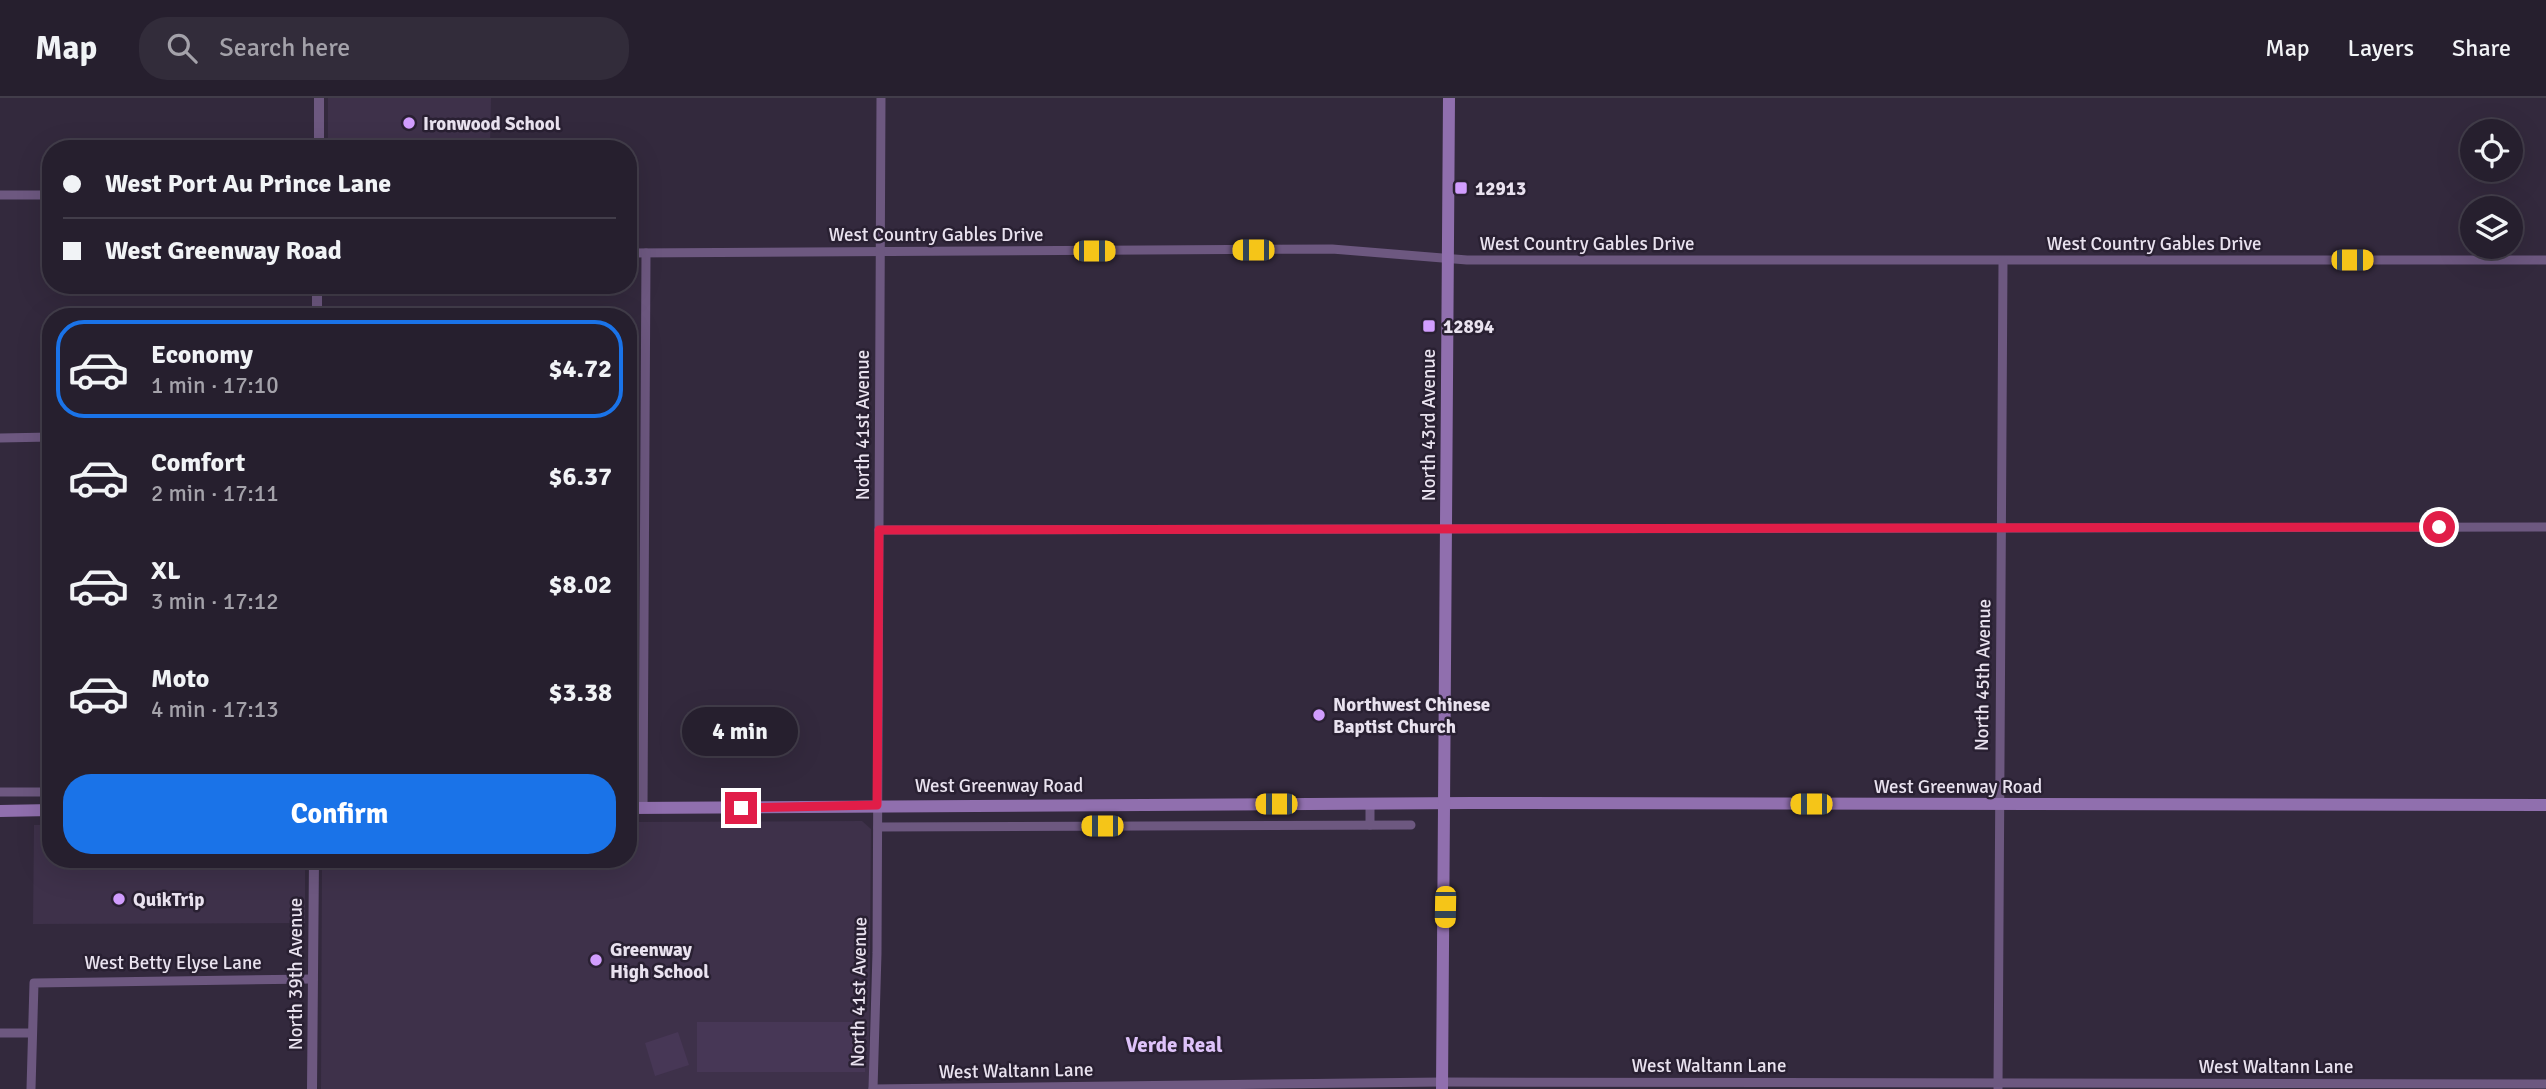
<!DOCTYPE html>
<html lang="en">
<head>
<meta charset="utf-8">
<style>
	body { margin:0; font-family:Signika,sans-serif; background:#322c3a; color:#f1f3f6; height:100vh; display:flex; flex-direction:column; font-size:26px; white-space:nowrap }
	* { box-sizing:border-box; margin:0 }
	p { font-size:23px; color:#a4a2aa }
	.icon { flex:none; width:38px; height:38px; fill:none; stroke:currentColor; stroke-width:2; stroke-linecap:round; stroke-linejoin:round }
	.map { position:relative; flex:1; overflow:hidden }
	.side { position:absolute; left:42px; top:210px; width:595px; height:560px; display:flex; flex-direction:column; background:#261f2e; border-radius:28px; box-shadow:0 7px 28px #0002,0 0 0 2px #423d4a }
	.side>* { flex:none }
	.banner { position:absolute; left:42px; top:42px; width:595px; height:154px; border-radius:28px; box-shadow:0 7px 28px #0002,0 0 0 2px #423d4a; display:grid; align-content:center; height:154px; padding:0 21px; background:#261f2e }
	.controls { position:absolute; left:2460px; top:21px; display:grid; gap:14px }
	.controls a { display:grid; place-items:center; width:63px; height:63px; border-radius:50%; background:#261f2e; box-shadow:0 7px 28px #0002,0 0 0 2px #423d4a; font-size:35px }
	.end { position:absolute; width:32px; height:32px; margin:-16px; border:9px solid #e11d48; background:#fff; box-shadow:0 0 0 4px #fff }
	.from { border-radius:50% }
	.bubble { position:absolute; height:49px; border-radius:24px; background:#261f2e; box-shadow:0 7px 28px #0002,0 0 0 2px #423d4a; font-size:23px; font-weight:700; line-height:49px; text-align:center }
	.car { position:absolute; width:21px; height:42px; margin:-21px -10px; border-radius:9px; box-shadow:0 0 5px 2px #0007; background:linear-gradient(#f5c518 24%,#345 0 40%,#f5c518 0 76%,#345 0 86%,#f5c518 0) }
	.banner b { display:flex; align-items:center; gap:24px; height:66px; font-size:26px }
	.banner b+b { border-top:2px solid #423d4a }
	.banner i { width:18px; height:18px; background:#f1f3f6 }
	ul { padding:12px 0 0; list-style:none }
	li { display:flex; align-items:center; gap:21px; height:98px; margin:0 14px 10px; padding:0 7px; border:4px solid transparent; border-radius:28px }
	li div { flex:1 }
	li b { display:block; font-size:26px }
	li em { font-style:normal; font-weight:700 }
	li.on { border-color:#1a73e8 }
	li>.icon { width:63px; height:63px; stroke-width:1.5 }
	.button { display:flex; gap:14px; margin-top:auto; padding:14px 21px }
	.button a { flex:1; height:80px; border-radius:28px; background:#1a73e8; color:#fff; font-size:28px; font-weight:700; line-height:80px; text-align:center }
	header { display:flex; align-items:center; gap:42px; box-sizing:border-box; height:98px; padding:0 35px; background:#261f2e; border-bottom:2px solid #423d4a }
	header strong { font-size:33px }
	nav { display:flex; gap:38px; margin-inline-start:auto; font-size:24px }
	.search { width:490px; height:63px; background:#322c3a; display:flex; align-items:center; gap:18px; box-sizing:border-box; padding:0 24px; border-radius:28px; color:#a4a2aa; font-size:26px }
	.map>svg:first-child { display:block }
	.built { fill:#3e314a }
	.green { fill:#473756 }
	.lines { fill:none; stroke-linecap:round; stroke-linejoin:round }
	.minor { stroke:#6d5880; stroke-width:9 }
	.tertiary { stroke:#6d5880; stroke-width:10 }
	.secondary { stroke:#906fae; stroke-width:12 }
	.route { stroke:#e11d48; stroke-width:9 }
	.poi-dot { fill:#d19dfe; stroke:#292032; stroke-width:2.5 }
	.labels { text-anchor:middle; stroke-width:5; stroke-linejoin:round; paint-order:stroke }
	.poi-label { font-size:19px; font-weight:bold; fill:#e9e2ef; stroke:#292032; text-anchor:start }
	.street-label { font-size:19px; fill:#e9e2ef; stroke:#292032 }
	.neighbourhood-label { font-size:21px; font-weight:bold; fill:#dec2f9; stroke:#292032 }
</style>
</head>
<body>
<header>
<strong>Map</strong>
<div class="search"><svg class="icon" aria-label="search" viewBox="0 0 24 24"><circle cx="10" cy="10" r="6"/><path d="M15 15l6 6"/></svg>Search here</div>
<nav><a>Map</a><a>Layers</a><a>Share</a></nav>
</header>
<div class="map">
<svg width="2546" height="991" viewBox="0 0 2546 991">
	<rect width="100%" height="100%" fill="#33293d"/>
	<g class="built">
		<path d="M328 0H491L490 51H328Z"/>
		<path d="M862 723 871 731 869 991H321L322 761H628V724Z"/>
		<path d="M34 727H51V761H305V825L33 826Z"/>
	</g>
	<g class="green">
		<rect x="697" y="924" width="168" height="50"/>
		<path d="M678 934 689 967 655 978 645 945Z"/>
	</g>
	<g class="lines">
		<g class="minor">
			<path d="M0 97H51"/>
			<path d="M628 155 1332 151 1467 162H2546"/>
			<path d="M99 219 317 215"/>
			<path d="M0 340 51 339"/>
			<path d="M879 432 2546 429"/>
			<path d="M0 694H51"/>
			<path d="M1370 705V727"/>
			<path d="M643 710 646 155"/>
			<path d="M878 729 1411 727"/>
			<path d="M0 935H32"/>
			<path d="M1998 990 2003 163"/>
			<path d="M31 991 34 885 313 881"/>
			<path d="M873 991 1442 984 2546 986"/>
			<path d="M873 991 877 855 881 0"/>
		</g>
		<g class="tertiary">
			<path d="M319 51V0"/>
			<path d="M317 219V187"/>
			<path d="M312 991 314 761"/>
		</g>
		<g class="secondary">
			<path d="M628 710 1469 705 2546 707"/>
			<path d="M0 713 51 712"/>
			<path d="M1442 991 1449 0"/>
		</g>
	</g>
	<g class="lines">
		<path class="route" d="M741 710 877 707 879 432 2439 429"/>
	</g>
	<g class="poi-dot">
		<circle cx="409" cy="25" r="7"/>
		<rect x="1454" y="83" width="14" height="14" rx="3.5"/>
		<rect x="1422" y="221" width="14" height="14" rx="3.5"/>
		<circle cx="1319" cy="617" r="7"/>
		<circle cx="119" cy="801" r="7"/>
		<circle cx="596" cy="862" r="7"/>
	</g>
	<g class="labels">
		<g class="poi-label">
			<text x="423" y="32">Ironwood School</text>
			<text x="1475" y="97">12913</text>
			<text x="1443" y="235">12894</text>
			<text x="1333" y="613">Northwest Chinese<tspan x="1333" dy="22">Baptist Church</tspan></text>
			<text x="133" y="808">QuikTrip</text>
			<text x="610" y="858">Greenway<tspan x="610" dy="22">High School</tspan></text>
		</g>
		<g class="street-label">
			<text x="936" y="143">West Country Gables Drive</text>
			<text x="1587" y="152">West Country Gables Drive</text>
			<text x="2154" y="152">West Country Gables Drive</text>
			<text transform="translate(862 327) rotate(-90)" y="7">North 41st Avenue</text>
			<text transform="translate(1428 327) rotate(-90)" y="7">North 43rd Avenue</text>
			<text transform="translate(1982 577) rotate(-89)" y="7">North 45th Avenue</text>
			<text x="999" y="694">West Greenway Road</text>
			<text x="1958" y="695">West Greenway Road</text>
			<text x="173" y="871">West Betty Elyse Lane</text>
			<text transform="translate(295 876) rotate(-90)" y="7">North 39th Avenue</text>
			<text transform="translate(858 894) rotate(-89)" y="7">North 41st Avenue</text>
			<text x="1709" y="974">West Waltann Lane</text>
			<text x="2276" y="975">West Waltann Lane</text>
			<text transform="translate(1016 972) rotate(-1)" y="7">West Waltann Lane</text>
		</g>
		<g class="neighbourhood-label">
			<text x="1174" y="954">Verde Real</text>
		</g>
	</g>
</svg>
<div class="controls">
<a><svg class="icon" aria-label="locate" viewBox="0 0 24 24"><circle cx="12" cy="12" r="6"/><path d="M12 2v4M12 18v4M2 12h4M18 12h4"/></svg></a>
<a><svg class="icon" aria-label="layers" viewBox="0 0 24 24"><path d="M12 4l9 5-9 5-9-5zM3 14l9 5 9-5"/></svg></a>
</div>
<i class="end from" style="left:2439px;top:429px"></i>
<i class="end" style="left:741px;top:710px"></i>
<div class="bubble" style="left:682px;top:609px;width:116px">4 min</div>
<i class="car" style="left:1253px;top:152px;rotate:270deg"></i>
<i class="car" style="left:1094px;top:153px;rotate:90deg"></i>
<i class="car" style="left:2352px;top:162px;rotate:90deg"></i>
<i class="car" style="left:1276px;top:706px;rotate:270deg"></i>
<i class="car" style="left:1811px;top:706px;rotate:270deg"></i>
<i class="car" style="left:1102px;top:728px;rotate:270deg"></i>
<i class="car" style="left:1445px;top:809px;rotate:181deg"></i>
<div class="banner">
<b><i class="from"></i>West Port Au Prince Lane</b>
<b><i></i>West Greenway Road</b>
</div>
<section class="side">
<ul>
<li class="on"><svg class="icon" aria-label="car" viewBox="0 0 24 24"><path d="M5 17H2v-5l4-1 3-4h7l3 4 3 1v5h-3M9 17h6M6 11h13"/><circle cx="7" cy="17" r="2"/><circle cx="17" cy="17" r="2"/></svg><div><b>Economy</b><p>1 min · 17:10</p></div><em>$4.72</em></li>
<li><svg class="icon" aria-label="car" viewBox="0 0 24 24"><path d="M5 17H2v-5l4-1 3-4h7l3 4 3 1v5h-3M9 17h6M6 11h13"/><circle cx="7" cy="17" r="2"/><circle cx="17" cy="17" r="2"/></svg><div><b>Comfort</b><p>2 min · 17:11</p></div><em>$6.37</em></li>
<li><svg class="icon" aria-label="car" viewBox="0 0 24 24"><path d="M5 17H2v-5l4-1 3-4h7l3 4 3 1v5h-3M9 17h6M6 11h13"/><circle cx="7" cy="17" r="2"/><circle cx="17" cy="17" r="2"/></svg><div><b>XL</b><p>3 min · 17:12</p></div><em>$8.02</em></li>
<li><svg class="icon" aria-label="car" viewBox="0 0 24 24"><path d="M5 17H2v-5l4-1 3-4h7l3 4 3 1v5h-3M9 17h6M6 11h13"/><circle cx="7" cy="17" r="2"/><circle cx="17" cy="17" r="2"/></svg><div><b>Moto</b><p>4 min · 17:13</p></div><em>$3.38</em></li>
</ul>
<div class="button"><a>Confirm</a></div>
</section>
</div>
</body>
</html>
